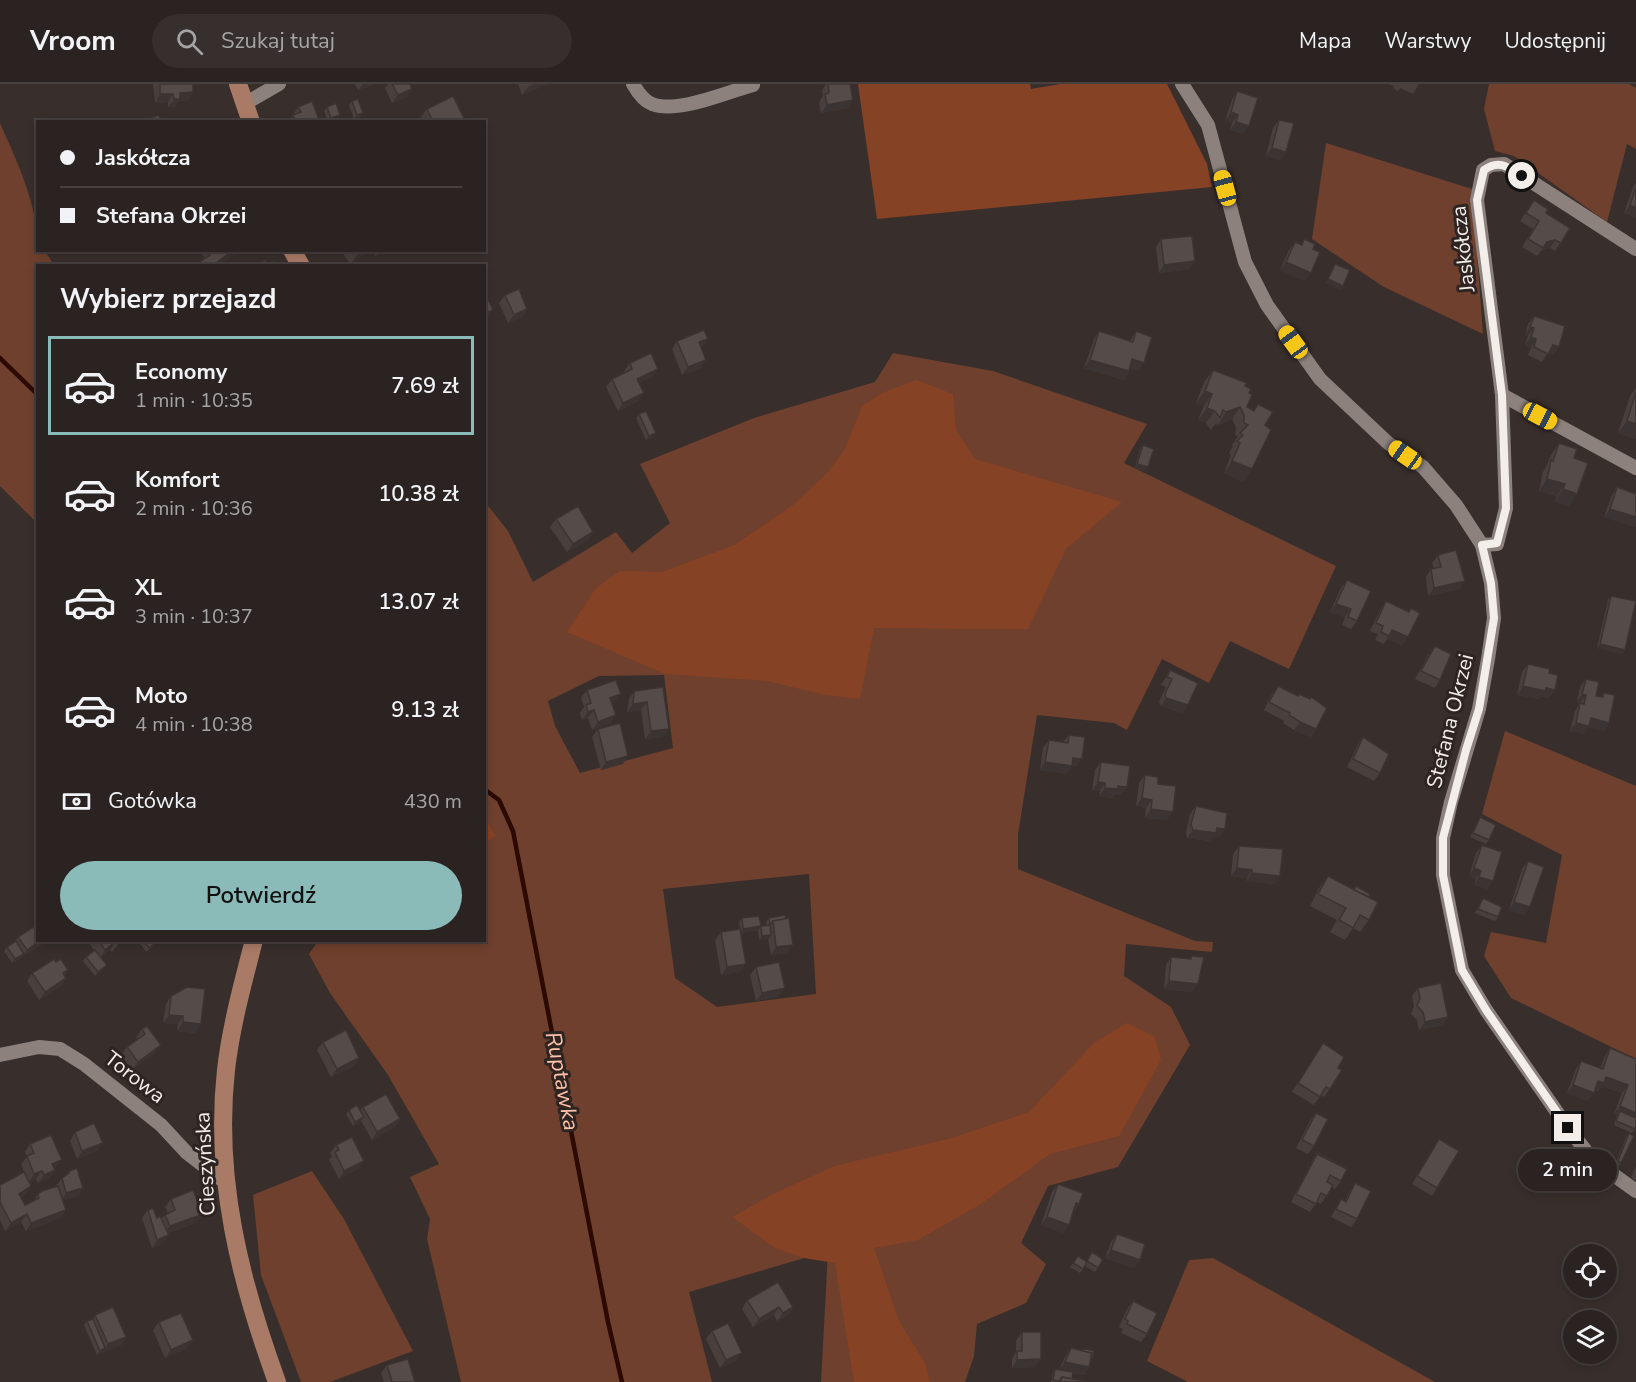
<!DOCTYPE html>
<html lang="pl">
<head>
<meta charset="utf-8">
<style>
	body { margin:0; font-family:"Nunito Sans",sans-serif; background:#362f2e; color:#f1f3f6; height:100vh; display:flex; flex-direction:column; font-size:22px; white-space:nowrap }
	* { box-sizing:border-box; margin:0 }
	p { font-size:20px; color:#a5a4a5 }
	.icon { flex:none; width:33px; height:33px; fill:none; stroke:currentColor; stroke-width:2; stroke-linecap:round; stroke-linejoin:round }
	.map { position:relative; flex:1; overflow:hidden }
	.sheet { position:absolute; left:36px; top:180px; width:450px; height:678px; display:flex; flex-direction:column; background:#2a2321; border-radius:0px; box-shadow:0 3px 9px #0003,0 0 0 2px #46403f }
	.sheet>* { flex:none }
	.top-card { position:absolute; left:36px; top:36px; width:450px; height:132px; border-radius:0px; box-shadow:0 3px 9px #0003,0 0 0 2px #46403f; display:grid; align-content:center; height:132px; padding:0 24px; background:#2a2321 }
	.fabs { position:absolute; left:1563px; top:1160px; display:grid; gap:12px }
	.fabs a { display:grid; place-items:center; width:54px; height:54px; border-radius:50%; background:#2a2321; box-shadow:0 3px 9px #0003,0 0 0 2px #46403f; font-size:30px }
	.end { position:absolute; width:27px; height:27px; margin:-14px; border:8px solid #f4eeeb; background:#111; box-shadow:0 0 0 3px #111 }
	.from { border-radius:50% }
	.bubble { position:absolute; height:42px; border-radius:21px; background:#2a2321; box-shadow:0 3px 9px #0003,0 0 0 2px #46403f; font-size:20px; font-weight:600; line-height:42px; text-align:center }
	.car { position:absolute; width:18px; height:36px; margin:-18px -9px; border-radius:8px; box-shadow:0 0 4px 2px #0007; background:linear-gradient(#f5c518 24%,#345 0 40%,#f5c518 0 76%,#345 0 86%,#f5c518 0) }
	.top-card b { display:flex; align-items:center; gap:21px; height:57px; font-size:22px }
	.top-card b+b { border-top:2px solid #46403f }
	.top-card i { width:15px; height:15px; background:#f1f3f6 }
	ul { padding:0; list-style:none }
	li { display:flex; align-items:center; gap:18px; height:99px; margin:0 12px 9px; padding:0 12px; border:3px solid transparent; border-radius:0px }
	li div { flex:1 }
	li b { display:block; font-size:22px }
	li em { font-style:normal; font-weight:600 }
	li.active { border-color:#8bbbb9 }
	li>.icon { width:54px; height:54px; stroke-width:1.5 }
	h2 { padding:0 24px; font-size:27px; line-height:72px }
	.pay { display:flex; align-items:center; gap:15px; height:66px; padding:0 24px; font-size:22px }
	.pay p { margin-inline-start:auto }
	.cta { display:flex; gap:12px; margin-top:auto; padding:12px 24px }
	.cta a { flex:1; height:69px; border-radius:36px; background:#8bbbb9; color:#111; font-size:24px; font-weight:600; line-height:69px; text-align:center }
	header { display:flex; align-items:center; gap:36px; box-sizing:border-box; height:84px; padding:0 30px; background:#2a2321; border-bottom:2px solid #46403f }
	header strong { font-size:28px }
	nav { display:flex; gap:33px; margin-inline-start:auto; font-size:21px }
	.search { width:420px; height:54px; background:#362f2e; display:flex; align-items:center; gap:15px; box-sizing:border-box; padding:0 21px; border-radius:33px; color:#a5a4a5; font-size:22px }
	.map>svg:first-child { display:block }
	.green { fill:#6e402d; fill-rule:evenodd }
	.forest { fill:#864225 }
	.lines { fill:none; stroke-linecap:round; stroke-linejoin:round }
	.stream { stroke:#2c0a00; stroke-width:4.5 }
	.street { stroke:#8c817d; stroke-width:14 }
	.secondary { stroke:#a97b67; stroke-width:18 }
	.wall { fill:#49403e }
	.shaded-wall { fill:#3c3432 }
	.building { fill:#554b48; stroke:#3c3432; stroke-width:1.5 }
	.route { stroke:#f4eeeb; stroke-width:8 }
	.labels { text-anchor:middle; stroke-width:6; stroke-linejoin:round; paint-order:stroke }
	.street-label { font-size:21px; fill:#f4eeeb; stroke:#2e2522 }
	.water-label { font-size:22px; font-style:italic; fill:#ffc0a8; stroke:#2e2522 }
</style>
</head>
<body>
<header>
<strong>Vroom</strong>
<div class="search"><svg class="icon" aria-label="search" viewBox="0 0 24 24"><circle cx="10" cy="10" r="6"/><path d="M15 15l6 6"/></svg>Szukaj tutaj</div>
<nav><a>Mapa</a><a>Warstwy</a><a>Udostępnij</a></nav>
</header>
<div class="map">
<svg width="1636" height="1298" viewBox="0 0 1636 1298">
	<rect width="100%" height="100%" fill="#382f2c"/>
	<g class="green">
		<path d="M1489 0H1629L1636 4V65L1627 60 1607 138 1514 72 1495 67 1484 25Z"/>
		<path d="M0 39C18 80 38 121 38 166L45 167 54 181 38 182 37 439 0 402Z"/>
		<path d="M1326 59 1472 105 1483 250 1384 203 1312 155Z"/>
		<path d="M893 269 993 287 1147 340 1124 379 1336 482 1289 585 1230 557 1209 599 1162 575 1127 646 1114 639 1037 631 1018 750V785L1195 857 1213 858 1212 868 1126 860 1124 892 1171 923 1190 961 1118 1083 1048 1102 1021 1159 1046 1180 1026 1219 977 1240 974 1272 965 1298H821L828 1167 689 1208 712 1298H461L427 1155 430 1135 410 1093 439 1080 388 991 330 909 309 870 318 857 484 856 485 418 508 447 533 498 616 448 632 469 670 439 640 380 754 334 875 298ZM664 591 673 664 580 689 555 642 548 617 599 592ZM809 790 816 910 717 923 675 894 663 805Z"/>
		<path d="M1505 647 1636 702V975L1511 914 1484 872 1491 848 1546 859 1562 771 1482 730Z"/>
		<path d="M312 1087 344 1135 413 1267 330 1298H301L261 1191 253 1111Z"/>
		<path d="M1213 1174 1435 1298H1188L1147 1277 1189 1176Z"/>
	</g>
	<g class="forest">
		<path d="M858 0H1030L1031 5 1061 0H1167L1207 80 1212 103 877 135Z"/>
		<path d="M916 296 953 310 956 346 975 375 1122 418 1066 465 1028 545 874 544 860 615 825 611 767 597 665 590 567 548 596 504 620 487 662 488 734 461 793 421 827 389 845 365 862 322 882 309Z"/>
		<path d="M484 732 496 752 485 758H484Z"/>
		<path d="M1127 939 1155 953 1161 976 1119 1052 1050 1070 981 1120 918 1156 874 1164 899 1237 925 1279 930 1298H854L835 1179 804 1174 775 1164 732 1133 771 1111 834 1082 952 1054 1029 1028 1095 958Z"/>
	</g>
	<g class="lines">
		<g class="stream">
			<path d="M0 274 38 311"/>
			<path d="M484 705 499 716 513 747 608 1238 622 1298"/>
		</g>
		<g class="street">
			<path d="M633 0C637 7 644 17 652 20 677 30 727 8 753 1"/>
			<path d="M1182 0 1208 41 1245 178 1267 221 1320 295 1388 359 1423 383 1456 421 1482 461 1491 499 1494 534 1488 575 1479 625 1451 718 1443 754V791L1462 886 1486 926 1568 1044 1593 1076 1636 1107"/>
			<path d="M246 19 279 0"/>
			<path d="M1502 311 1636 384"/>
			<path d="M1482 461 1497 460 1506 424 1502 311 1477 116 1483 86 1491 81 1504 80 1636 165"/>
			<path d="M0 971 39 963 60 965 84 980 161 1041 187 1069 226 1099"/>
		</g>
		<g class="secondary">
			<path d="M238 0 251 38"/>
			<path d="M292 166 301 182"/>
			<path d="M254 856C243 899 231 942 226 986 214 1094 240 1197 277 1298"/>
		</g>
	</g>
	<g class="wall">
		<path d="M153 0H193V8L188 16 179 17 174 23H168V18L155 19Z"/>
		<path d="M355 0H373L358 6Z"/>
		<path d="M388 0H410L407 13 392 19 385 4Z"/>
		<path d="M518 0H547L522 11Z"/>
		<path d="M826 0H850L853 16 848 24 821 29 819 18 823 12 822 6Z"/>
		<path d="M1389 0H1419L1413 10 1400 4 1398 7 1393 4 1394 2Z"/>
		<path d="M1237 7 1243 50 1230 46 1232 39 1225 37 1232 16Z"/>
		<path d="M352 17 360 33 354 35 349 21Z"/>
		<path d="M298 23 320 38H289Z"/>
		<path d="M327 23 340 31 338 35 328 38 324 27Z"/>
		<path d="M427 25 461 38H424L421 33Z"/>
		<path d="M1279 36 1286 68 1280 76 1266 72 1273 44Z"/>
		<path d="M1636 99V134L1624 129 1633 103Z"/>
		<path d="M1534 116 1546 129 1570 144 1555 167 1550 164 1542 166 1537 172 1522 163 1533 145 1520 137Z"/>
		<path d="M1161 155 1195 177 1189 185 1159 189 1156 163Z"/>
		<path d="M1304 155 1305 197 1280 186 1289 166 1295 158 1301 160Z"/>
		<path d="M199 166H237L235 170 202 176 205 172 204 173Z"/>
		<path d="M341 166H370L350 180Z"/>
		<path d="M372 166H384L375 172Z"/>
		<path d="M505 211 527 225 522 233 508 239 499 219Z"/>
		<path d="M1534 232 1559 263 1553 271 1548 269 1542 278 1528 271 1531 264 1525 261 1528 252 1525 251 1528 240Z"/>
		<path d="M1099 247 1130 257 1136 247 1139 287 1130 284 1129 287 1124 296 1084 284 1094 255Z"/>
		<path d="M708 255 701 263V284L682 291 672 265 677 257Z"/>
		<path d="M630 279 658 285 652 293 639 299 638 317 618 327 606 303 612 295 625 288 624 287Z"/>
		<path d="M1213 286 1245 302 1249 309 1247 323 1265 341 1252 385 1243 398 1224 389 1231 371 1229 369 1233 362 1232 361 1238 352 1235 351 1236 343 1232 335 1218 341 1216 339 1211 346 1206 339 1198 336 1204 322 1196 319 1204 298Z"/>
		<path d="M1636 304V355L1618 349 1630 312Z"/>
		<path d="M639 330 653 353 646 356 636 334Z"/>
		<path d="M1559 359 1574 374 1569 422 1555 417 1557 412 1539 407 1543 388 1547 381 1551 371Z"/>
		<path d="M1143 361 1148 383 1145 387 1135 384 1140 365Z"/>
		<path d="M1617 403 1636 410V443L1604 433 1612 411Z"/>
		<path d="M556 435 593 448 588 456 567 468 550 443Z"/>
		<path d="M1438 471 1460 505 1428 512 1426 493 1431 485H1434L1432 479Z"/>
		<path d="M1347 496 1357 537 1351 545 1342 541 1345 533 1330 528 1341 504Z"/>
		<path d="M1611 512 1622 570 1597 564 1608 516Z"/>
		<path d="M1386 517 1409 527 1411 524 1408 553 1402 561 1387 555 1384 560 1375 556 1378 550 1370 547 1381 525Z"/>
		<path d="M1435 562 1440 596 1435 604 1415 595 1429 570Z"/>
		<path d="M1528 580 1549 589V614L1542 612 1540 615 1517 611 1522 588Z"/>
		<path d="M1170 586 1188 621 1182 629 1161 622 1159 618 1166 603 1161 601Z"/>
		<path d="M1586 595 1596 612 1601 613 1604 609 1609 639 1604 647 1588 643 1584 650 1570 647 1575 627 1580 619 1577 618 1580 603Z"/>
		<path d="M1278 602 1316 645 1311 653 1294 646 1283 639 1284 637 1264 626 1272 610Z"/>
		<path d="M663 603 669 645 663 653 645 655 641 626 627 628 629 615 634 607Z"/>
		<path d="M587 606 621 610 615 618 612 619 611 639 592 646 588 634 582 636 580 629 584 623 581 614Z"/>
		<path d="M598 645 623 680 601 686 592 653Z"/>
		<path d="M1069 651 1076 683 1072 682 1066 690 1040 686 1043 664 1049 656 1063 658Z"/>
		<path d="M1363 653 1380 689 1374 697 1347 683 1358 661Z"/>
		<path d="M1101 678 1121 711 1115 710 1112 714 1099 712 1100 707 1092 706 1095 686Z"/>
		<path d="M1145 691 1158 700 1167 736 1145 734 1146 724 1136 722 1139 699Z"/>
		<path d="M1196 722 1225 745 1219 753 1214 752 1210 757 1187 754 1186 749 1190 730Z"/>
		<path d="M1480 733 1489 756 1486 760 1470 753Z"/>
		<path d="M1482 761 1488 805 1474 801 1476 795 1469 792 1476 769Z"/>
		<path d="M1239 762 1280 792 1275 800 1246 797 1247 794 1231 792 1233 770Z"/>
		<path d="M1528 777 1525 831 1509 826 1522 785Z"/>
		<path d="M1328 792 1354 805 1356 802 1369 813V836L1360 848 1353 844 1345 856 1330 848 1337 836 1310 822 1319 804Z"/>
		<path d="M1483 814 1498 833 1495 837 1475 829Z"/>
		<path d="M785 831 787 869 771 871 768 855 759 856 758 846 741 849 740 888 721 891 715 856 721 848 740 845 739 838 742 834 761 842 766 841V838L769 834Z"/>
		<path d="M18 853 41 861 12 879 4 867 7 863 15 857Z"/>
		<path d="M87 856H122L112 868 110 866 100 873 107 881 104 885 95 892 83 877 86 873 94 866Z"/>
		<path d="M140 856H153L155 859 152 863 146 868 139 858Z"/>
		<path d="M1191 872 1192 908 1164 905 1166 881 1171 873 1190 875Z"/>
		<path d="M56 878 68 886 64 891 66 894 61 902 39 916 27 897 32 889Z"/>
		<path d="M756 883 779 912 756 917 750 891Z"/>
		<path d="M1418 904 1448 933 1442 941 1419 946 1417 936 1411 930 1414 922 1412 912Z"/>
		<path d="M171 912 195 949 177 947 178 940 163 939 166 920Z"/>
		<path d="M147 942 155 969 132 986 121 971 127 963 138 955 136 954 142 945Z"/>
		<path d="M323 958 359 974 354 982 331 993 317 966Z"/>
		<path d="M1323 959 1338 984 1330 1005 1324 1013 1321 1011 1314 1021 1292 1008Z"/>
		<path d="M1610 964 1636 975 1635 1045 1632 1049 1614 1041 1617 1031 1614 1030 1622 1009 1602 1002 1598 1007 1595 1006 1588 1017 1567 1009 1576 985 1581 977 1600 984 1605 972Z"/>
		<path d="M363 1023 395 1043 372 1056 361 1037 353 1042 346 1030 349 1026 360 1027Z"/>
		<path d="M1316 1029 1314 1062 1308 1070 1296 1064 1310 1037Z"/>
		<path d="M75 1048 97 1067 77 1075 70 1057Z"/>
		<path d="M1629 1049 1621 1079 1618 1083 1615 1081 1626 1053Z"/>
		<path d="M1439 1055 1437 1104 1432 1112 1412 1100Z"/>
		<path d="M30 1060 56 1084 54 1085 55 1086 49 1094 38 1099 36 1095 29 1098 31 1102 26 1110 21 1113 25 1121 34 1117 38 1110 56 1102 62 1094 65 1092 69 1087 83 1104 78 1112 63 1116 66 1126 60 1134 26 1147 21 1138 5 1147 0 1136V1101L25 1090 21 1080 27 1073 25 1068Z"/>
		<path d="M336 1061 358 1085 339 1095 329 1076 332 1072 330 1069Z"/>
		<path d="M1317 1068 1341 1097 1335 1105 1332 1103 1321 1120 1317 1118 1310 1128 1291 1118Z"/>
		<path d="M1636 1083V1096L1635 1097 1631 1093Z"/>
		<path d="M1355 1099 1357 1135 1351 1143 1331 1133 1341 1115 1345 1117 1350 1107Z"/>
		<path d="M1058 1100 1079 1120 1073 1128 1063 1149 1041 1141 1052 1108Z"/>
		<path d="M171 1115 197 1138 168 1149 163 1159 152 1164 142 1134 148 1126 157 1134 161 1135 165 1131 168 1129 165 1123Z"/>
		<path d="M1117 1150 1140 1176 1134 1184 1105 1174 1111 1158Z"/>
		<path d="M1078 1172 1086 1177 1103 1175 1095 1188 1085 1182 1080 1189 1070 1183Z"/>
		<path d="M747 1216 793 1223 788 1231 777 1237 774 1231 753 1243 742 1225Z"/>
		<path d="M1133 1217 1147 1250 1141 1258 1121 1249 1123 1245 1119 1243 1127 1225Z"/>
		<path d="M95 1231 126 1253 121 1261 97 1271 84 1241 87 1237 93 1235Z"/>
		<path d="M159 1238 187 1264 165 1274 153 1246Z"/>
		<path d="M712 1247 736 1277 720 1284 706 1255Z"/>
		<path d="M1022 1248 1035 1283 1012 1284V1275L1016 1268V1257Z"/>
		<path d="M1071 1264 1082 1267 1083 1264 1091 1277 1089 1283 1084 1291 1073 1289 1072 1295 1084 1298H1051L1053 1289 1055 1285 1059 1286 1065 1273Z"/>
		<path d="M387 1281 415 1298H384L381 1289Z"/>
	</g>
	<g class="shaded-wall">
		<path d="M363 0H373L358 6Z"/>
		<path d="M534 0H547L522 11 528 3Z"/>
		<path d="M412 5 407 13 392 19 398 11Z"/>
		<path d="M193 8 188 16 179 17 174 23H168L180 9Z"/>
		<path d="M160 10H173L168 18 155 19Z"/>
		<path d="M853 16 848 24 821 29 827 21Z"/>
		<path d="M1231 28 1238 31 1232 39 1225 37Z"/>
		<path d="M363 29 360 33 354 35 357 31Z"/>
		<path d="M340 31 338 35 329 38 331 34Z"/>
		<path d="M1236 38 1249 42 1243 50 1230 46Z"/>
		<path d="M1272 64 1286 68 1280 76 1266 72Z"/>
		<path d="M1630 121 1636 124V134L1624 129Z"/>
		<path d="M1555 156 1550 164 1542 166 1547 158Z"/>
		<path d="M234 166H237L235 170 219 182H214L216 179Z"/>
		<path d="M361 166H370L350 180 359 168Z"/>
		<path d="M1195 177 1189 185 1159 189 1164 181Z"/>
		<path d="M1286 178 1311 189 1305 197 1280 186Z"/>
		<path d="M1328 195 1343 202 1340 206 1325 199Z"/>
		<path d="M527 225 522 233 508 239 514 231Z"/>
		<path d="M493 226 488 234 484 236V230Z"/>
		<path d="M1530 243 1534 244 1528 252 1525 251Z"/>
		<path d="M1531 253 1536 255 1531 264 1525 261Z"/>
		<path d="M708 255 702 263 694 266 699 258Z"/>
		<path d="M1553 261 1559 263 1553 271 1548 269Z"/>
		<path d="M1132 275 1144 279 1139 287 1127 283Z"/>
		<path d="M706 276 701 284 682 291 688 283Z"/>
		<path d="M1090 276 1129 287 1124 296 1084 284Z"/>
		<path d="M658 285 652 293 631 303 637 295Z"/>
		<path d="M1205 307 1212 310 1204 322 1196 319Z"/>
		<path d="M644 309 638 317 618 327 623 319Z"/>
		<path d="M1240 323 1232 335 1218 341 1226 328Z"/>
		<path d="M1207 324 1215 327 1206 339 1198 336Z"/>
		<path d="M1627 337 1636 340V355L1618 349Z"/>
		<path d="M656 349 653 353 646 356 649 352Z"/>
		<path d="M1232 377 1252 385 1243 398 1224 389Z"/>
		<path d="M1137 380 1148 383 1145 387 1135 384Z"/>
		<path d="M1547 395 1565 400 1557 412 1539 407Z"/>
		<path d="M1563 405 1577 410 1569 422 1555 417Z"/>
		<path d="M1610 425 1636 433V443L1604 433Z"/>
		<path d="M593 448 588 456 567 468 573 460Z"/>
		<path d="M1465 497 1460 505 1428 512 1434 504Z"/>
		<path d="M1336 520 1351 525 1345 533 1330 528Z"/>
		<path d="M1392 546 1408 553 1402 561 1387 555Z"/>
		<path d="M1600 560 1625 566 1622 570 1597 564Z"/>
		<path d="M1523 602 1546 604 1555 606 1549 614 1542 612 1540 615 1517 611Z"/>
		<path d="M621 610 615 618 605 622 610 614Z"/>
		<path d="M1582 610 1586 611 1580 619 1577 618Z"/>
		<path d="M1166 614 1188 621 1182 629 1161 622Z"/>
		<path d="M647 618 641 626 627 628 633 620Z"/>
		<path d="M594 626 588 634 582 636 588 628Z"/>
		<path d="M616 631 611 639 592 646 598 638Z"/>
		<path d="M1591 634 1609 639 1604 647 1588 643 1584 650 1570 647 1576 639Z"/>
		<path d="M1300 638 1316 645 1311 653 1294 646Z"/>
		<path d="M669 645 663 653 645 655 651 647Z"/>
		<path d="M628 672 623 680 601 686 606 678Z"/>
		<path d="M1073 674 1082 675 1076 683 1072 682 1066 690 1040 686 1045 678Z"/>
		<path d="M1098 698 1105 699 1100 707 1092 706Z"/>
		<path d="M1118 702 1127 703 1121 711 1115 710 1112 714 1099 712 1105 704Z"/>
		<path d="M1142 714 1152 716 1146 724 1136 722Z"/>
		<path d="M1151 725 1173 728 1167 736 1145 734Z"/>
		<path d="M1217 744 1225 745 1219 753 1214 752 1210 757 1187 754 1193 746Z"/>
		<path d="M1237 784 1252 786 1247 794 1231 792Z"/>
		<path d="M1474 784 1481 787 1476 795 1469 792Z"/>
		<path d="M1252 789 1280 792 1275 800 1246 797Z"/>
		<path d="M1479 793 1493 797 1488 805 1474 801Z"/>
		<path d="M1514 818 1530 823 1525 831 1509 826Z"/>
		<path d="M761 842 758 846 740 849 743 845Z"/>
		<path d="M771 851 769 855 759 856 762 852Z"/>
		<path d="M41 856H44L41 861 12 879 15 875 24 870 27 866Z"/>
		<path d="M116 857 110 866 100 874 105 866Z"/>
		<path d="M793 861 787 869 771 871 776 863Z"/>
		<path d="M746 880 740 888 721 891 727 883Z"/>
		<path d="M107 881 104 885 95 892 98 888Z"/>
		<path d="M66 894 61 902 39 916 45 908Z"/>
		<path d="M1169 897 1198 900 1192 908 1164 905Z"/>
		<path d="M785 904 779 912 756 917 762 909Z"/>
		<path d="M169 931 183 932 178 940 163 939Z"/>
		<path d="M1448 933 1442 941 1419 946 1425 938Z"/>
		<path d="M183 938 201 940 195 949 177 947Z"/>
		<path d="M161 961 155 969 132 986 138 978Z"/>
		<path d="M359 974 354 982 331 993 337 985Z"/>
		<path d="M1606 993 1628 1001 1622 1009 1602 1002 1598 1007 1593 1005 1598 997Z"/>
		<path d="M1573 1001 1594 1009 1588 1017 1567 1009Z"/>
		<path d="M1620 1022 1636 1029V1039L1620 1027 1617 1031 1614 1030Z"/>
		<path d="M364 1033 361 1037 353 1042 355 1038Z"/>
		<path d="M400 1035 395 1043 372 1056 377 1048Z"/>
		<path d="M103 1059 97 1067 77 1075 82 1067Z"/>
		<path d="M62 1076 56 1084 46 1088 52 1080Z"/>
		<path d="M364 1077 358 1085 339 1095 344 1087Z"/>
		<path d="M55 1086 49 1094 38 1099 44 1091Z"/>
		<path d="M42 1087 36 1095 29 1098 34 1090Z"/>
		<path d="M31 1102 26 1110 14 1118 19 1110Z"/>
		<path d="M83 1104 78 1112 61 1117 66 1109Z"/>
		<path d="M1076 1119 1079 1120 1074 1129 1070 1128Z"/>
		<path d="M66 1126 60 1134 26 1147 31 1139Z"/>
		<path d="M27 1130 21 1138 5 1147 11 1139Z"/>
		<path d="M203 1130 197 1138 164 1150 170 1142Z"/>
		<path d="M1047 1133 1069 1141 1063 1149 1041 1141Z"/>
		<path d="M169 1151 163 1159 152 1164 157 1156Z"/>
		<path d="M1111 1166 1140 1176 1134 1184 1105 1174Z"/>
		<path d="M779 1223 774 1231 753 1243 759 1235Z"/>
		<path d="M793 1223 788 1231 777 1237 783 1229Z"/>
		<path d="M126 1253 121 1261 97 1271 100 1267 105 1264 108 1260Z"/>
		<path d="M193 1256 187 1264 165 1274 171 1266Z"/>
		<path d="M742 1269 736 1277 720 1284 726 1276Z"/>
		<path d="M1041 1275 1035 1283 1012 1284 1017 1276Z"/>
		<path d="M1065 1278 1089 1283 1084 1291 1059 1286Z"/>
	</g>
	<g class="building">
		<path d="M160 0H193V8L180 9V15H174L173 10H160Z"/>
		<path d="M392 0H410L412 5 398 11Z"/>
		<path d="M828 0H850L853 16 827 21 825 10 829 9Z"/>
		<path d="M1237 7 1258 14 1249 42 1236 38 1238 31 1231 28Z"/>
		<path d="M453 12 464 34 455 38H433L427 25Z"/>
		<path d="M358 15 363 29 357 31 352 17Z"/>
		<path d="M312 17 320 38H295L293 31 301 28 298 23Z"/>
		<path d="M336 19 340 31 331 34 327 23Z"/>
		<path d="M159 31 161 38H141V37Z"/>
		<path d="M1279 36 1294 39 1286 68 1272 64Z"/>
		<path d="M1636 103V124L1630 121Z"/>
		<path d="M1534 116 1548 125 1546 129 1570 144 1561 159 1555 156 1547 158 1543 164 1528 155 1539 137 1526 129Z"/>
		<path d="M1192 152 1195 177 1164 181 1161 155Z"/>
		<path d="M1304 155 1315 160 1313 165 1320 168 1311 189 1286 178 1295 158 1302 161Z"/>
		<path d="M210 166H234L216 179 217 182H193L210 171 208 168Z"/>
		<path d="M265 176 268 181 274 177 277 182H255Z"/>
		<path d="M1335 180 1350 186 1343 202 1328 195Z"/>
		<path d="M519 205 527 225 514 231 505 211Z"/>
		<path d="M484 206 493 226 484 230Z"/>
		<path d="M1534 232 1565 242 1559 263 1553 261 1548 270 1534 263 1536 255 1531 253 1534 244 1530 243Z"/>
		<path d="M704 246 708 255 699 258 706 276 688 283 677 257Z"/>
		<path d="M1099 247 1133 258 1136 247 1152 253 1144 279 1132 275 1129 287 1090 276Z"/>
		<path d="M651 269 658 285 637 295 644 309 623 319 612 295 632 285 630 279Z"/>
		<path d="M1213 286 1247 299 1245 302 1251 305 1249 309 1252 311 1247 323 1254 327 1258 320 1273 328 1265 341 1271 346 1252 385 1232 377 1240 359 1237 357 1243 351 1240 349 1248 341 1244 339V331L1240 323 1226 328 1223 326 1220 334 1215 327 1207 324 1212 310 1205 307Z"/>
		<path d="M1636 308V340L1627 337Z"/>
		<path d="M646 327 656 349 649 352 639 330Z"/>
		<path d="M1559 359 1577 365 1574 374 1588 379 1577 410 1563 405 1565 400 1547 395 1551 376 1553 377Z"/>
		<path d="M1143 361 1154 365 1148 383 1137 380Z"/>
		<path d="M1617 403 1636 410V433L1610 425Z"/>
		<path d="M578 422 593 448 573 460 556 435Z"/>
		<path d="M1456 466 1465 497 1434 504 1431 485 1441 483 1438 471Z"/>
		<path d="M1347 496 1371 507 1357 537 1348 533 1351 525 1336 520Z"/>
		<path d="M1611 512 1636 517 1625 566 1600 560Z"/>
		<path d="M1386 517 1409 528 1411 524 1420 529 1408 553 1392 546 1389 552 1381 548 1383 542 1376 539Z"/>
		<path d="M1435 562 1451 570 1440 596 1421 587Z"/>
		<path d="M1528 580 1550 585 1549 589 1558 591 1555 606 1546 604 1545 607 1523 602Z"/>
		<path d="M1170 586 1198 599 1188 621 1166 614 1165 610 1172 595 1167 593Z"/>
		<path d="M1586 595 1599 598 1596 612 1603 613 1604 609 1615 611 1609 639 1591 634 1589 642 1576 639 1580 619 1584 620 1586 611 1582 610Z"/>
		<path d="M616 596 621 610 610 614 616 631 598 638 594 626 588 628 586 621 591 619 587 606Z"/>
		<path d="M1278 602 1298 612 1299 610 1310 615 1311 613 1327 624 1316 645 1300 638 1289 631 1290 629 1269 618Z"/>
		<path d="M663 603 669 645 651 647 647 618 633 620 634 607Z"/>
		<path d="M620 639 628 672 606 678 598 645Z"/>
		<path d="M1069 651 1085 653 1082 675 1073 674 1072 682 1045 678 1049 656 1068 659Z"/>
		<path d="M1363 653 1389 670 1380 689 1353 675Z"/>
		<path d="M1101 678 1130 682 1127 703 1118 702V705L1105 704V699L1098 698Z"/>
		<path d="M1145 691 1158 693V700L1176 702 1173 728 1151 725 1152 716 1142 714Z"/>
		<path d="M1196 722 1227 729 1225 745 1217 744 1216 749 1193 746 1191 740Z"/>
		<path d="M1480 733 1496 741 1489 756 1473 749Z"/>
		<path d="M1482 761 1502 768 1493 797 1479 793 1481 787 1474 784Z"/>
		<path d="M1239 762 1283 765 1280 792 1252 789V786L1237 784Z"/>
		<path d="M1528 777 1544 783 1530 823 1514 818Z"/>
		<path d="M1328 792 1378 818 1369 836 1360 831 1353 844 1339 836 1346 824 1318 810Z"/>
		<path d="M1356 802 1370 810 1369 813 1354 806Z"/>
		<path d="M1483 814 1502 823 1498 833 1478 825Z"/>
		<path d="M785 831 786 835 773 837 770 841 769 834Z"/>
		<path d="M759 832 761 842 743 845 742 834Z"/>
		<path d="M789 834 793 861 776 863 773 837Z"/>
		<path d="M38 840V856H41L27 866 18 853Z"/>
		<path d="M770 841 771 851 762 852 761 842Z"/>
		<path d="M740 845 746 880 727 883 721 848Z"/>
		<path d="M98 856H121L118 860 116 857 105 866Z"/>
		<path d="M143 856H153L155 859 149 864Z"/>
		<path d="M16 857 24 870 15 875 7 863Z"/>
		<path d="M95 866 107 881 98 888 86 873Z"/>
		<path d="M1191 872 1204 873 1198 900 1169 897 1171 873 1191 875Z"/>
		<path d="M54 875 56 878 61 875 68 886 63 889 66 894 45 908 32 889Z"/>
		<path d="M779 878 785 904 762 909 756 883Z"/>
		<path d="M1441 899 1448 933 1425 938 1423 928 1417 922 1420 914 1418 904Z"/>
		<path d="M187 903 205 905 201 940 183 938V932L169 931 171 912Z"/>
		<path d="M147 942 161 961 138 978 127 963 145 950 142 945Z"/>
		<path d="M346 946 359 974 337 985 323 958Z"/>
		<path d="M1323 959 1344 973 1338 984 1342 986 1330 1005 1326 1003 1320 1013 1298 999Z"/>
		<path d="M1610 964 1636 975V1029L1620 1022 1628 1001 1606 993 1604 999 1598 997 1594 1009 1573 1001 1581 977 1603 985Z"/>
		<path d="M386 1010 400 1035 377 1048 363 1023Z"/>
		<path d="M357 1021 364 1033 355 1038 349 1026Z"/>
		<path d="M1620 1027 1636 1034V1042L1635 1045 1616 1037Z"/>
		<path d="M1316 1029 1328 1035 1314 1062 1302 1056Z"/>
		<path d="M94 1039 103 1059 82 1067 75 1048Z"/>
		<path d="M1629 1049 1634 1052 1621 1079 1618 1077Z"/>
		<path d="M51 1051 62 1076 52 1080 55 1086 44 1091 42 1087 34 1090 27 1072 34 1069 30 1060Z"/>
		<path d="M352 1053 364 1077 344 1087 335 1068 339 1066 336 1061Z"/>
		<path d="M1439 1055 1459 1067 1437 1104 1417 1092Z"/>
		<path d="M1317 1068 1347 1084 1317 1070 1315 1073Z"/>
		<path d="M1317 1070 1347 1085 1341 1097 1330 1091 1327 1098 1333 1101 1327 1112 1321 1109 1316 1120 1296 1110Z"/>
		<path d="M77 1084 83 1104 66 1109 62 1094 69 1089V1087Z"/>
		<path d="M24 1088 31 1102 19 1110 25 1121 39 1114 38 1110 42 1107 58 1102 66 1126 31 1139 27 1130 11 1139 0 1118V1101Z"/>
		<path d="M1355 1099 1371 1107 1357 1135 1336 1125 1341 1115 1346 1118Z"/>
		<path d="M1058 1100 1083 1109 1079 1120 1076 1119 1069 1141 1047 1133Z"/>
		<path d="M193 1106 203 1130 170 1142 165 1131 175 1126 171 1115Z"/>
		<path d="M153 1124 157 1134 160 1132 169 1151 157 1156 148 1126Z"/>
		<path d="M1117 1150 1145 1160 1140 1176 1111 1166Z"/>
		<path d="M1092 1168 1103 1175 1098 1184 1087 1177Z"/>
		<path d="M1078 1172 1087 1178 1083 1185 1073 1179Z"/>
		<path d="M778 1198 793 1223 783 1229 779 1223 759 1235 747 1216Z"/>
		<path d="M1133 1217 1157 1229 1147 1250 1127 1240 1128 1237 1125 1235Z"/>
		<path d="M113 1223 126 1253 108 1260 95 1231Z"/>
		<path d="M181 1229 193 1256 171 1266 159 1238Z"/>
		<path d="M93 1235 105 1264 100 1267 87 1237Z"/>
		<path d="M728 1239 742 1269 726 1276 712 1247Z"/>
		<path d="M1022 1248H1041V1275L1017 1276V1267H1022Z"/>
		<path d="M1071 1264 1092 1269 1089 1283 1065 1278Z"/>
		<path d="M1083 1264 1094 1267 1093 1274H1091L1092 1269 1083 1267Z"/>
		<path d="M408 1275 415 1298H392L387 1281Z"/>
		<path d="M1055 1285 1073 1288 1072 1295 1062 1293 1059 1297 1053 1296Z"/>
		<path d="M1062 1293 1084 1297V1298H1060Z"/>
	</g>
	<g class="lines">
		<path class="route" d="M1522 92C1508 83 1499 75 1484 86L1477 116 1502 311 1506 424 1497 459 1482 461 1491 499 1494 534 1479 625 1466 666 1443 754V791L1462 886 1486 926 1568 1044"/>
	</g>
	<g class="labels">
		<g class="street-label">
			<text transform="translate(1463 165) rotate(-96)" y="7">Jaskółcza</text>
			<text transform="translate(1450 637) rotate(-76)" y="7">Stefana Okrzei</text>
			<text transform="translate(135 993) rotate(38)" y="7">Torowa</text>
			<text transform="translate(205 1080) rotate(-93)" y="7">Cieszyńska</text>
		</g>
		<g class="water-label">
			<text transform="translate(563 997) rotate(79)" y="8">Ruptawka</text>
		</g>
	</g>
</svg>
<div class="fabs">
<a><svg class="icon" aria-label="locate" viewBox="0 0 24 24"><circle cx="12" cy="12" r="6"/><path d="M12 2v4M12 18v4M2 12h4M18 12h4"/></svg></a>
<a><svg class="icon" aria-label="layers" viewBox="0 0 24 24"><path d="M12 4l9 5-9 5-9-5zM3 14l9 5 9-5"/></svg></a>
</div>
<i class="end from" style="left:1522px;top:92px"></i>
<i class="end" style="left:1568px;top:1044px"></i>
<div class="bubble" style="left:1518px;top:1065px;width:99px">2 min</div>
<i class="car" style="left:1225px;top:104px;rotate:345deg"></i>
<i class="car" style="left:1293px;top:258px;rotate:324deg"></i>
<i class="car" style="left:1540px;top:332px;rotate:118deg"></i>
<i class="car" style="left:1405px;top:371px;rotate:305deg"></i>
<div class="top-card">
<b><i class="from"></i>Jaskółcza</b>
<b><i></i>Stefana Okrzei</b>
</div>
<section class="sheet">
<h2>Wybierz przejazd</h2>
<ul>
<li class="active"><svg class="icon" aria-label="car" viewBox="0 0 24 24"><path d="M5 17H2v-5l4-1 3-4h7l3 4 3 1v5h-3M9 17h6M6 11h13"/><circle cx="7" cy="17" r="2"/><circle cx="17" cy="17" r="2"/></svg><div><b>Economy</b><p>1 min · 10:35</p></div><em>7.69 zł</em></li>
<li><svg class="icon" aria-label="car" viewBox="0 0 24 24"><path d="M5 17H2v-5l4-1 3-4h7l3 4 3 1v5h-3M9 17h6M6 11h13"/><circle cx="7" cy="17" r="2"/><circle cx="17" cy="17" r="2"/></svg><div><b>Komfort</b><p>2 min · 10:36</p></div><em>10.38 zł</em></li>
<li><svg class="icon" aria-label="car" viewBox="0 0 24 24"><path d="M5 17H2v-5l4-1 3-4h7l3 4 3 1v5h-3M9 17h6M6 11h13"/><circle cx="7" cy="17" r="2"/><circle cx="17" cy="17" r="2"/></svg><div><b>XL</b><p>3 min · 10:37</p></div><em>13.07 zł</em></li>
<li><svg class="icon" aria-label="car" viewBox="0 0 24 24"><path d="M5 17H2v-5l4-1 3-4h7l3 4 3 1v5h-3M9 17h6M6 11h13"/><circle cx="7" cy="17" r="2"/><circle cx="17" cy="17" r="2"/></svg><div><b>Moto</b><p>4 min · 10:38</p></div><em>9.13 zł</em></li>
</ul>
<div class="pay"><svg class="icon" aria-label="cash" viewBox="0 0 24 24"><path d="M3 7h18v10H3z"/><circle cx="12" cy="12" r="2"/></svg>Gotówka<p>430 m</p></div>
<div class="cta"><a>Potwierdź</a></div>
</section>
</div>
</body>
</html>
